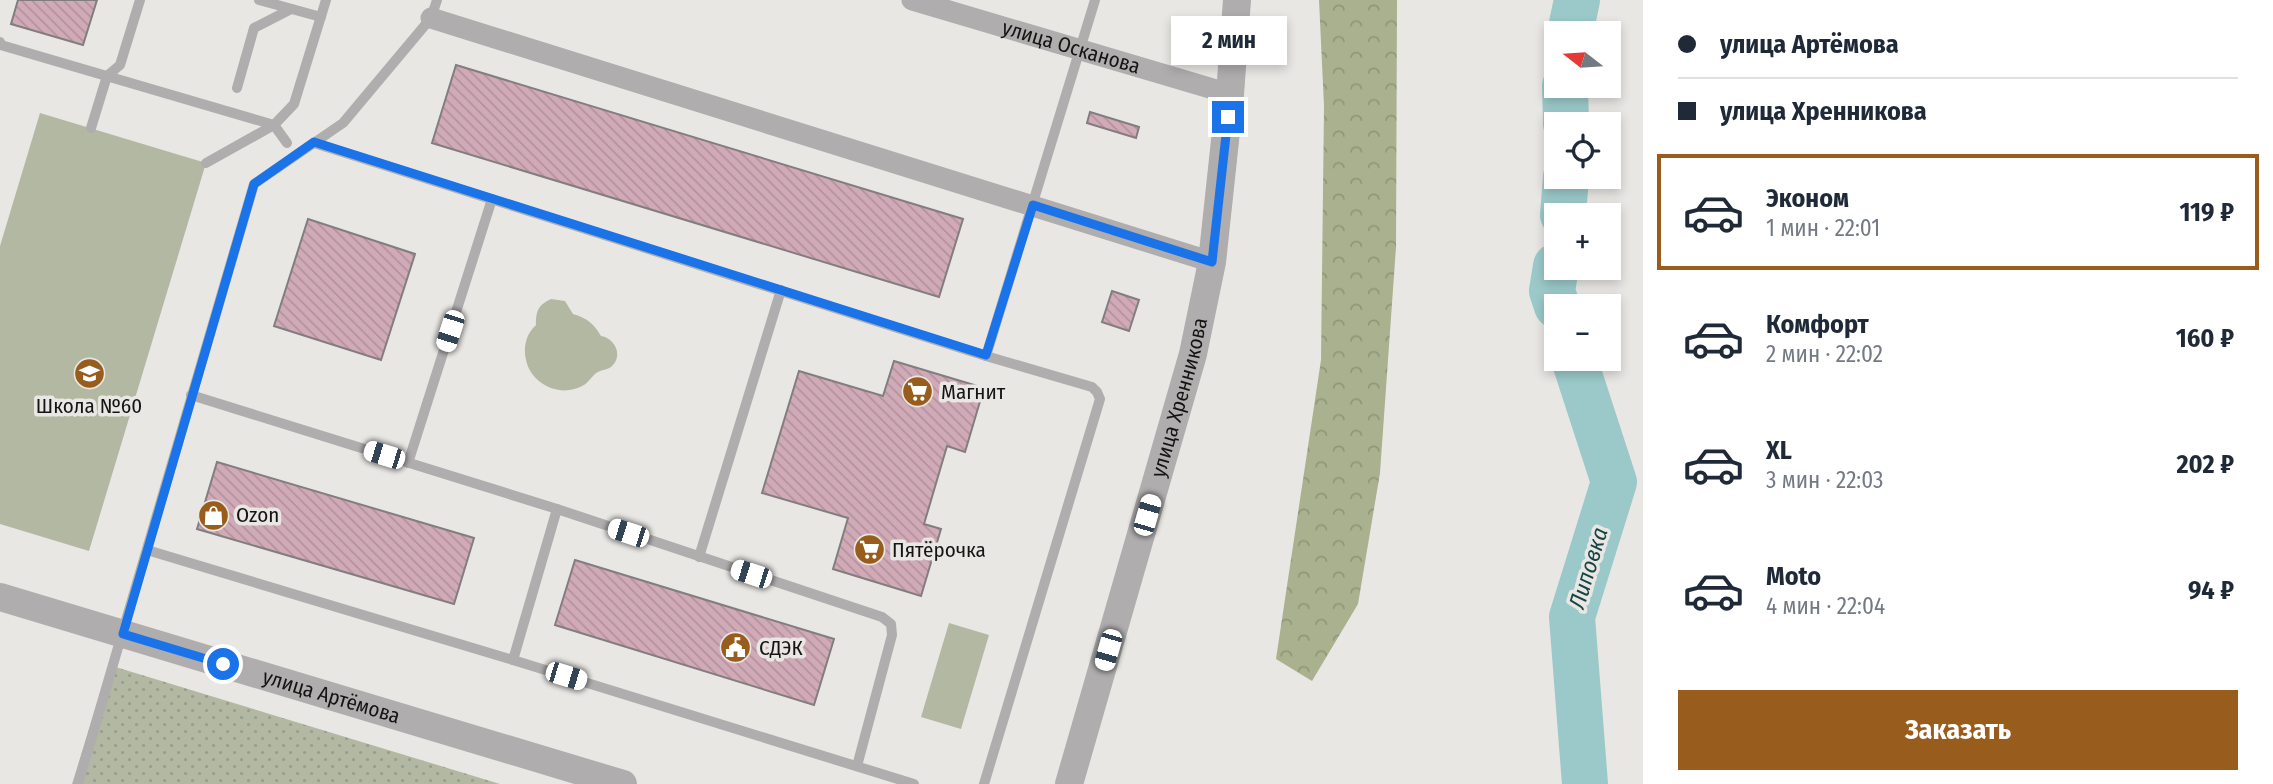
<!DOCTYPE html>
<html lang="ru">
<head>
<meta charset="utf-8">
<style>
	body { margin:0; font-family:"Fira Sans Condensed",sans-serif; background:#f6f6f7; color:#1f2937; height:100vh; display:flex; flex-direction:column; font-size:26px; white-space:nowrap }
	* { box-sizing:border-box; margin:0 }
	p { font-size:23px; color:#747a83 }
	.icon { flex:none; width:38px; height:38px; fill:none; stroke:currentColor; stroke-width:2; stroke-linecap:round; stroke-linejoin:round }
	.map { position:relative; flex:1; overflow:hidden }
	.drawer { display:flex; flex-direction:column; background:#fff; width:630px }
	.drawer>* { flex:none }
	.hud { display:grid; align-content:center; height:154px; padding:0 35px; background:#fff }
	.needle { width:46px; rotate:287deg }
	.fabs { position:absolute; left:1544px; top:21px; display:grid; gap:14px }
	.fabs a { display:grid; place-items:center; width:77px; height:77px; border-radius:0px; background:#fff; box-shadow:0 4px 10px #0003; font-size:35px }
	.end { position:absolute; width:32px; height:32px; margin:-16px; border:9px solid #1a73e8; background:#fff; box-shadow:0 0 0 4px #fff }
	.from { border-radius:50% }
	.bubble { position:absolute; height:49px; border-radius:0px; background:#fff; box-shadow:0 4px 10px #0003; font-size:23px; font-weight:700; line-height:49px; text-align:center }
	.car { position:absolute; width:21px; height:42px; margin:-21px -10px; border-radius:9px; box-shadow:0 0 5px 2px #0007; background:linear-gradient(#fff 24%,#345 0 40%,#fff 0 76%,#345 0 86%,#fff 0) }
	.hud b { display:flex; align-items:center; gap:24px; height:66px; font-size:26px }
	.hud b+b { border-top:2px solid #e0e1e3 }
	.hud i { width:18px; height:18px; background:#1f2937 }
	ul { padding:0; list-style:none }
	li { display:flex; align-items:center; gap:21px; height:116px; margin:0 14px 10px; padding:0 21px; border:4px solid transparent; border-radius:0px }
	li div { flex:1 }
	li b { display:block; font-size:26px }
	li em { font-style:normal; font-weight:700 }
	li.on { border-color:#985d1d }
	li>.icon { width:63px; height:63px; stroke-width:1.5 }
	.cta { display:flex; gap:14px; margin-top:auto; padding:14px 35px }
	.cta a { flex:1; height:80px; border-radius:0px; background:#985d1d; color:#fff; font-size:28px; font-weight:700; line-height:80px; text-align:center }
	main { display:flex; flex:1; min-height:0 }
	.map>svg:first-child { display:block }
	.grass { fill:url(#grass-dots) }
	.forest { fill:url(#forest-crowns) }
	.park { fill:#b3b8a2 }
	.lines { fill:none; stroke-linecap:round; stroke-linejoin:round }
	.river { stroke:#9bc9c9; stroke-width:46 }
	.building { fill:url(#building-back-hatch); stroke:#827e80; stroke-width:2 }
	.service { stroke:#afadad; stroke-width:10 }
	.minor { stroke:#afadad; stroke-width:21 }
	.tertiary { stroke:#afadad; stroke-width:28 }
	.route { stroke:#1a73e8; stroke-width:9 }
	.labels { text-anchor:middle; stroke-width:7; stroke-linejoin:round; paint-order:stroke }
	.street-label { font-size:21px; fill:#151413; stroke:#e9e7e4 }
	.poi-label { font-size:21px; fill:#151413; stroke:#e9e7e4; text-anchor:start }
	.water-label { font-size:23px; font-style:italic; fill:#194445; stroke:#e9e7e4 }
</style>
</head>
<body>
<main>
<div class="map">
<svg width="1643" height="784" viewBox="0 0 1643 784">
	<defs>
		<pattern id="grass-dots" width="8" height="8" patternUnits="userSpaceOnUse" patternTransform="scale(1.75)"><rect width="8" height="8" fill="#b3b8a2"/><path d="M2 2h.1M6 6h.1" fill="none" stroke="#999d8b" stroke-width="1.8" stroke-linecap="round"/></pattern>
		<pattern id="forest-crowns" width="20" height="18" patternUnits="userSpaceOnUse" patternTransform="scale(1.75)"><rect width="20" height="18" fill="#a9b18e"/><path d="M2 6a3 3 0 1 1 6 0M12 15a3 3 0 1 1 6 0" fill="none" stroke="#91977a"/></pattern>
		<pattern id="building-back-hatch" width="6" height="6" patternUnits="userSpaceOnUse" patternTransform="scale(1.75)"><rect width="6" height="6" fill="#d1aab8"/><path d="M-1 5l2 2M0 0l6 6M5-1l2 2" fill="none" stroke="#b3919d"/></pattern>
	</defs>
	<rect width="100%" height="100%" fill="#e9e7e4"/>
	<path class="grass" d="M109 665 500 784H72Z"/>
	<path class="forest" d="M1319 0H1397L1396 247 1380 473 1358 604 1312 681 1276 659 1321 360 1324 106Z"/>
	<g class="park">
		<path d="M40 113 206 163 89 551 0 524V246Z"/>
		<path d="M551 299 565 301 573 314C587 318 594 324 601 336 614 338 623 354 613 365 609 370 604 369 598 372 592 375 589 383 582 386 560 398 531 384 526 360 523 347 526 334 536 325 536 311 538 305 551 299Z"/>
		<path d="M949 623 989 635 961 729 921 717Z"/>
	</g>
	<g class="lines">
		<g class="river">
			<path d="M1570 33 1577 0"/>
			<path d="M1565 86 1566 124"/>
			<path d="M1563 215 1566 177"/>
			<path d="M1556 266 1552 291 1557 306"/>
			<path d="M1574 359 1614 482 1572 617 1585 784"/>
		</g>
	</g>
	<g class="building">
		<path d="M18 0H97L83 45 11 24Z"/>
		<path d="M456 65 963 219 939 297 432 143Z"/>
		<path d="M1090 112 1139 127 1136 138 1087 123Z"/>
		<path d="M308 219 415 254 381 360 274 326Z"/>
		<path d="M1112 291 1139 300 1129 331 1102 322Z"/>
		<path d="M894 361 984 388 965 452 947 446 924 524 941 529 921 596 833 569 848 518 762 493 799 371 883 396Z"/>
		<path d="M217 462 474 538 454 604 197 529Z"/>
		<path d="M575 560 834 639 814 705 555 625Z"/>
	</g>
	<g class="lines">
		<g class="service">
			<path d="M259 0 321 17"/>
			<path d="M0 42 1 45 274 125 287 143"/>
			<path d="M237 88 254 28 291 9"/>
			<path d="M91 128 107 76 120 65 140 0"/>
			<path d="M314 143 986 356 1095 0"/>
			<path d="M206 163 274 125 294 104 326 0"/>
			<path d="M191 395 557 509 882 617 891 624 892 635 857 766"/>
			<path d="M408 463 492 199"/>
			<path d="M147 550 513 660 914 784"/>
			<path d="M699 557 781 290"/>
			<path d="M513 660 557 509"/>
			<path d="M78 784 254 184 343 123 431 18 437 0"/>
			<path d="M984 784 1100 399 1097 392 1092 387 986 356"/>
		</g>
		<g class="minor">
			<path id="s1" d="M912 0 1230 94"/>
			<path d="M431 18 1212 262"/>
		</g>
		<g class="tertiary">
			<path id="s2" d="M0 597 623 784"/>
			<path id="s3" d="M1069 784 1193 354 1212 262 1230 94 1237 0"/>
		</g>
	</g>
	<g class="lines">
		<path class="route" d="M223 664 123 634 254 184 314 142 986 355 1033 205 1212 262 1228 117"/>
	</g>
	<defs>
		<symbol id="school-disc" viewBox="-11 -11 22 22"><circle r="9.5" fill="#985d1d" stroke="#e9e7e4"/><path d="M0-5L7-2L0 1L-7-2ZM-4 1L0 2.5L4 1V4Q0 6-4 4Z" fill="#fff"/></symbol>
		<symbol id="supermarket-disc" viewBox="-11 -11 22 22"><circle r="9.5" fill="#985d1d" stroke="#e9e7e4"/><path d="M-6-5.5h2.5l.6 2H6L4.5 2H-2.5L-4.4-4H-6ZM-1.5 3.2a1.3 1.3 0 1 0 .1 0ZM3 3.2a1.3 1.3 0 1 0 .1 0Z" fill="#fff"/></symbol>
		<symbol id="shop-disc" viewBox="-11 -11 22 22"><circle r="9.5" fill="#985d1d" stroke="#e9e7e4"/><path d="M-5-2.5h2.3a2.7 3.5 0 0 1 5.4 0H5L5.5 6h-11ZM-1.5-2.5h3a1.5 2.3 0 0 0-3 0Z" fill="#fff"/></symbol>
		<symbol id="civic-disc" viewBox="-11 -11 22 22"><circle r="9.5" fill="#985d1d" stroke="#e9e7e4"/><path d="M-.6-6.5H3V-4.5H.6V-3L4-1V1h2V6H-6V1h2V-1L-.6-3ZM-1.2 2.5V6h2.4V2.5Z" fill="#fff"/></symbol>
	</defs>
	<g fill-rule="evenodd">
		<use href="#school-disc" x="72" y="356" width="35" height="35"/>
		<use href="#supermarket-disc" x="900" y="374" width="35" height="35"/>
		<use href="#shop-disc" x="196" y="498" width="35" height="35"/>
		<use href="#supermarket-disc" x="852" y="532" width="35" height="35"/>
		<use href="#civic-disc" x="718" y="630" width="35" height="35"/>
	</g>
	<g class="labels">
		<g class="street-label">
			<text dy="7" stroke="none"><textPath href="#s1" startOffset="166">улица Осканова</textPath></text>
			<text dy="7" stroke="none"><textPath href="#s3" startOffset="402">улица Хренникова</textPath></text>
			<text dy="7" stroke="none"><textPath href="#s2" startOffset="346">улица Артёмова</textPath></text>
		</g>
		<g class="poi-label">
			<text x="941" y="399">Магнит</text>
			<text x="89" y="413" text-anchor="middle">Школа №60</text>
			<text x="236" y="522">Ozon</text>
			<text x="892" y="557">Пятёрочка</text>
			<text x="759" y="655">СДЭК</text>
		</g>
		<g class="water-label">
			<text transform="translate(1588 568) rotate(-73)" y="8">Липовка</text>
		</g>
	</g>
</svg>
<div class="fabs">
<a><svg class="needle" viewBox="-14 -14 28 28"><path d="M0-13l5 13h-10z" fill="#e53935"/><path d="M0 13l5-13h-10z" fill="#747a83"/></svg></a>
<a><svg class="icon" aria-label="locate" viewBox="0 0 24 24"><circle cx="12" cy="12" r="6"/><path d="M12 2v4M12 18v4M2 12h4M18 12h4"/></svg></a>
<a>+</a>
<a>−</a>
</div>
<i class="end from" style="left:223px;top:664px"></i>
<i class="end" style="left:1228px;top:117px"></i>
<div class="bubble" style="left:1171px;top:16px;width:116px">2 мин</div>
<i class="car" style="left:450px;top:331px;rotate:198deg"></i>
<i class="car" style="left:384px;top:455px;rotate:287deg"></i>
<i class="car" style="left:1147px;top:515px;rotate:16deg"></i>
<i class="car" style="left:628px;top:533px;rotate:288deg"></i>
<i class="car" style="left:751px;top:574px;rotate:288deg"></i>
<i class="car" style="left:1108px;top:650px;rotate:196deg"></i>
<i class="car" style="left:566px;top:676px;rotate:107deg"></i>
</div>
<section class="drawer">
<div class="hud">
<b><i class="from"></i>улица Артёмова</b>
<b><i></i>улица Хренникова</b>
</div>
<ul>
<li class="on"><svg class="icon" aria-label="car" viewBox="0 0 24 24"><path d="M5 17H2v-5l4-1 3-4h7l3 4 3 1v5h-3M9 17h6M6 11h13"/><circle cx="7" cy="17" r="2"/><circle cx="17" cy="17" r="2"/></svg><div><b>Эконом</b><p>1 мин · 22:01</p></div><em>119 ₽</em></li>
<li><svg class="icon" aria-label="car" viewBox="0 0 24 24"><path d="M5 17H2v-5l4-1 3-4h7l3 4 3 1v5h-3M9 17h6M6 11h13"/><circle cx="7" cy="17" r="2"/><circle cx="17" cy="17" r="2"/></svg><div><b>Комфорт</b><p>2 мин · 22:02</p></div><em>160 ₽</em></li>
<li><svg class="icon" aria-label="car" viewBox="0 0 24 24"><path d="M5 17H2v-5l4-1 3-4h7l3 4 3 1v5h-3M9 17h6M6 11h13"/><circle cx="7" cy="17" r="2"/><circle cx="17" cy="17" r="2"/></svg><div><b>XL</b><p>3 мин · 22:03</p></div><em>202 ₽</em></li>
<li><svg class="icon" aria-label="car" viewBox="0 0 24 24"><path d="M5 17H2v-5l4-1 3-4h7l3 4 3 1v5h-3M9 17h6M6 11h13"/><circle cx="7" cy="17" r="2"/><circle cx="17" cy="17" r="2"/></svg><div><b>Moto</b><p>4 мин · 22:04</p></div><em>94 ₽</em></li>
</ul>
<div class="cta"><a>Заказать</a></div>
</section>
</main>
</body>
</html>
